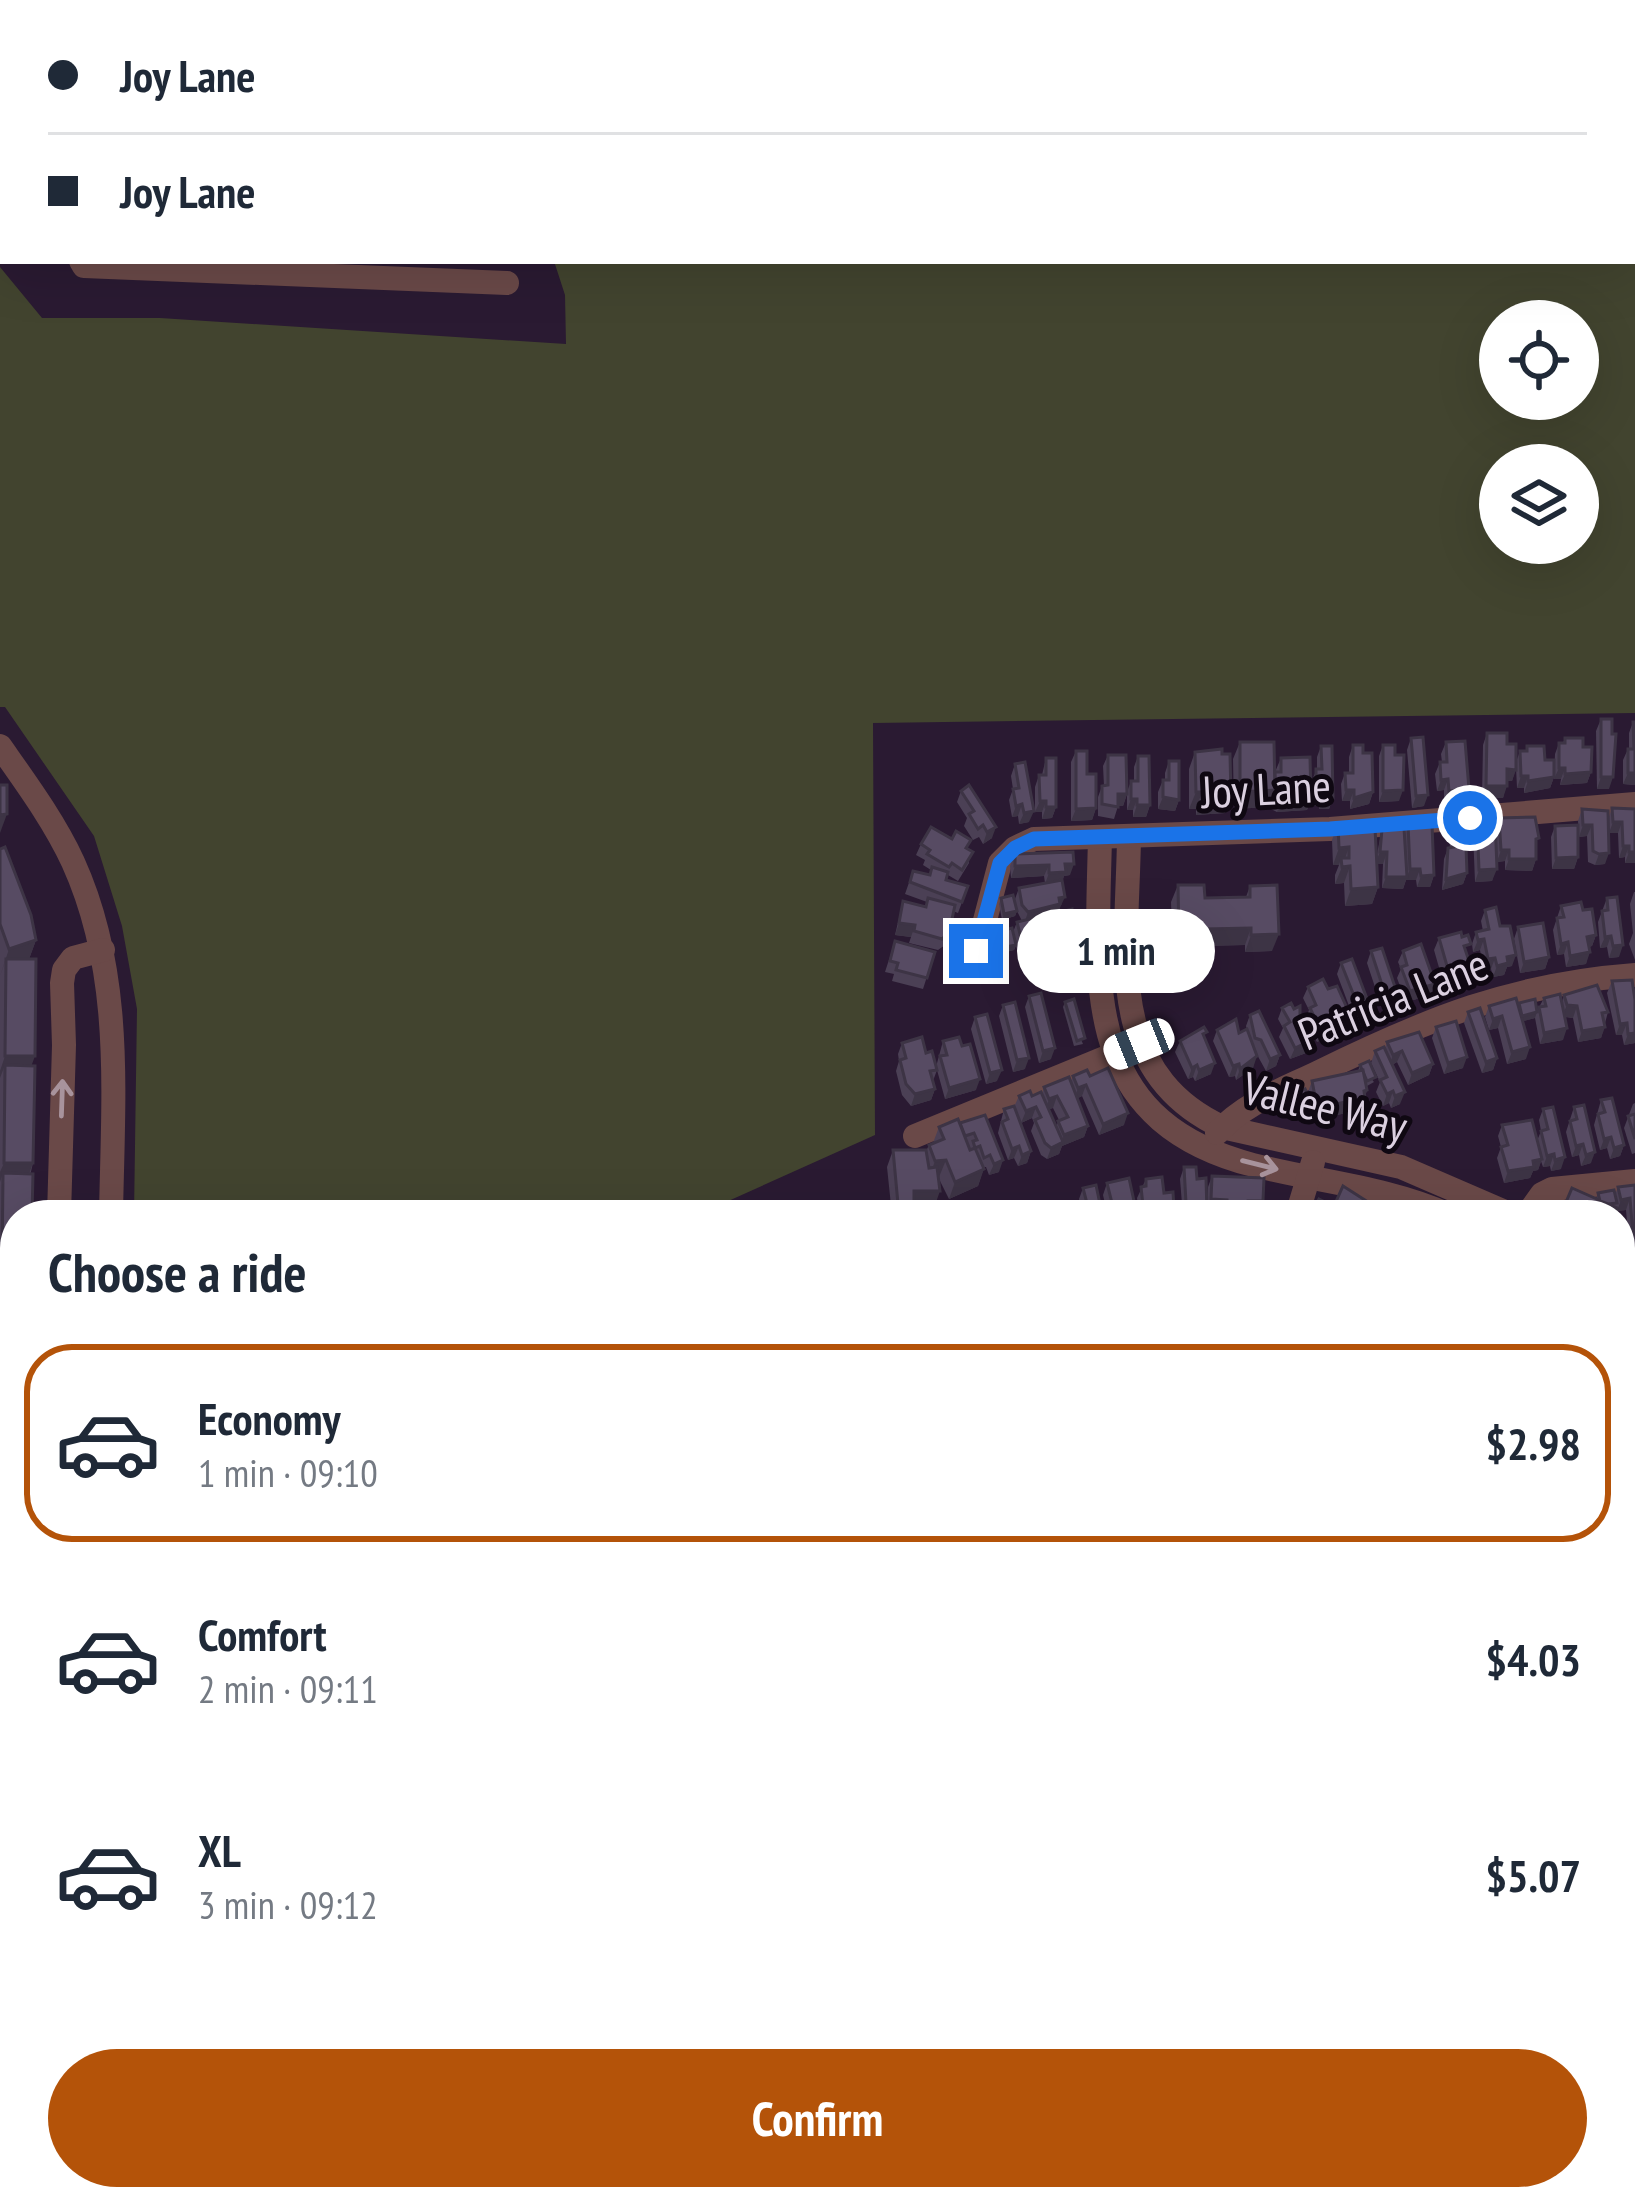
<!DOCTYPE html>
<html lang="en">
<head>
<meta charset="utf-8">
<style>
	body { margin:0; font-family:"PT Sans Narrow",sans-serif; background:#f6f6f7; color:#1f2937; height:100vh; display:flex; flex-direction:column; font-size:45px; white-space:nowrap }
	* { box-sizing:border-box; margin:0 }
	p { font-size:39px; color:#747a83 }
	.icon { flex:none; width:66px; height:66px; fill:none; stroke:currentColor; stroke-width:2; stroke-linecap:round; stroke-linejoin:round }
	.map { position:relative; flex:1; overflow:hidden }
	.details { position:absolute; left:0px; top:1200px; width:1635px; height:1011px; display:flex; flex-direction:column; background:#fff; border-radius:48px 48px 0 0; box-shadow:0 12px 48px #0002 }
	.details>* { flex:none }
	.top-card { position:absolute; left:0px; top:0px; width:1635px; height:264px; box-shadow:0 12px 48px #0002; display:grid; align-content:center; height:264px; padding:0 48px; background:#fff }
	.fabs { position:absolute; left:1479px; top:300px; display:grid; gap:24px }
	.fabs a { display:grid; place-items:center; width:120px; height:120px; border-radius:50%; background:#fff; box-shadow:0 12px 48px #0002; font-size:60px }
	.end { position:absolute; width:54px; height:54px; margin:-27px; border:15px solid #1a73e8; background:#fff; box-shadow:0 0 0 6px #fff }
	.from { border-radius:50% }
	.bubble { position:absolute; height:84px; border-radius:42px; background:#fff; box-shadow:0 12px 48px #0002; font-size:39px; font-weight:700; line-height:84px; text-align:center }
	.car { position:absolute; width:36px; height:72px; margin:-36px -18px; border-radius:15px; box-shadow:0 0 9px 3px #0007; background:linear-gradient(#fff 24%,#345 0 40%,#fff 0 76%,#345 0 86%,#fff 0) }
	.top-card b { display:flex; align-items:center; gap:42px; height:114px; font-size:45px }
	.top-card b+b { border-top:3px solid #e0e1e3 }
	.top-card i { width:30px; height:30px; background:#1f2937 }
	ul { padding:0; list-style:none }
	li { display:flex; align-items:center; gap:36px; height:198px; margin:0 24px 18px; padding:0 24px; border:6px solid transparent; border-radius:48px }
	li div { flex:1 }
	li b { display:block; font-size:45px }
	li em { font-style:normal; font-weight:700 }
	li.selected { border-color:#b45309 }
	li>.icon { width:108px; height:108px; stroke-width:1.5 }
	h2 { padding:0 48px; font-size:54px; line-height:144px }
	.button { display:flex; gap:24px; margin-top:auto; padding:24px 48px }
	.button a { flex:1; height:138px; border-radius:72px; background:#b45309; color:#fff; font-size:48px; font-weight:700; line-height:138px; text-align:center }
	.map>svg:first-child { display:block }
	.green { fill:#42442f; fill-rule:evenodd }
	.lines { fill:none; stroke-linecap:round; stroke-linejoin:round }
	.minor { stroke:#6a4948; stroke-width:24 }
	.major { stroke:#b16e6d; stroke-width:30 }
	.wall { fill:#4b4055; fill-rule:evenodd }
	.shaded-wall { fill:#3d3445 }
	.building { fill:#574b63; stroke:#3d3445; stroke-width:3 }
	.oneway { stroke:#a8939c }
	.route { stroke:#1a73e8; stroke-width:15 }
	.labels { text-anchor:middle; stroke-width:10; stroke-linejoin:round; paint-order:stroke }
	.street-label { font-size:45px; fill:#dbd0e0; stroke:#0f0812 }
</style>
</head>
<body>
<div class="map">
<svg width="1635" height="2210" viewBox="0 0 1635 2210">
	<rect width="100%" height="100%" fill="#2a1a32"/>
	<g class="green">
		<path d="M0 0H1635V713L873 723 875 1135 697 1215H134L137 1009 122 926 94 836 5 707H0V267L42 318H160L566 344 565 295 554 261H1632V3H3V69ZM1578 321V399H1500V321ZM1500 465H1578V543H1500Z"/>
		<path d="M15 1839V2196H1177L1160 2210H0V1840Z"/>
		<path d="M1314 2196H1388L1370 2210H1298Z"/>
	</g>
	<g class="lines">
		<g class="minor">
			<path d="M0 111 3 117"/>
			<path d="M81 261 84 266 507 283"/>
			<path d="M0 746C26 783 54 821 73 862 124 974 113 1095 111 1215"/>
			<path d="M1129 836C1128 948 1102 1071 1222 1127L1401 1167 1512 1215"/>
			<path d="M1100 837C1097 982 1079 1120 1253 1165 1319 1182 1387 1187 1449 1215"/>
			<path d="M977 951 1000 863 1015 848 1034 839 1330 829 1635 804"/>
			<path d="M1217 1133C1246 1102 1282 1090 1319 1072 1427 1019 1513 984 1635 975"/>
			<path d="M915 1136 1124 1050"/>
			<path d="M59 1215 64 1045 62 983 64 970 73 958 103 950"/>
			<path d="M1297 1215 1313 1162"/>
			<path d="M1527 1215 1542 1194 1552 1189 1635 1181"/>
			<path d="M1620 1302 1635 1320"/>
			<path d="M1620 1343 1635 1359"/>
			<path d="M0 1362 15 1353"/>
			<path d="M0 1385 15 1418"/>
			<path d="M1620 1414 1635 1400"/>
			<path d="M1620 1643H1635"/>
			<path d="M0 1670 15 1669"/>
			<path d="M1620 1814H1635"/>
			<path d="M0 1821H15"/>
			<path d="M1620 2153 1635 2148"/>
			<path d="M1535 2210 1552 2196"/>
		</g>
		<g class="major">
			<path d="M1620 1904 1635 1892"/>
			<path d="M1227 2210 1243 2196"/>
		</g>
	</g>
	<g class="wall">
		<path d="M1601 719 1609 789H1597L1596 731Z"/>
		<path d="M1633 722 1635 785 1623 784V760L1628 749H1629V733Z"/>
		<path d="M1487 733 1507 744 1516 762 1520 751H1526L1527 746 1545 760 1554 777 1550 788 1524 793V788H1517L1516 767 1512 781H1507L1503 798H1482L1483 745Z"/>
		<path d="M1411 738 1424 806 1412 808 1407 750Z"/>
		<path d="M1565 738 1583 747 1591 772 1587 783 1560 785 1561 779H1554L1555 754 1559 743H1563Z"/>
		<path d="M1240 742 1275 772 1281 758 1311 798 1307 810 1277 812 1271 809V802L1269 807 1234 809 1233 759Z"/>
		<path d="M1446 742 1469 789 1465 801 1444 802V790L1437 791 1435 774 1440 762H1442L1441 754Z"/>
		<path d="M1353 745 1363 753 1373 792 1369 804 1350 809V801H1342L1341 784 1345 773H1349V757Z"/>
		<path d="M1383 745 1399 801 1379 802V756Z"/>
		<path d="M1321 746 1333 798 1329 809H1319V806H1312V780L1317 769V757Z"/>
		<path d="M1076 751 1087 774 1096 808 1092 820 1071 821V762Z"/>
		<path d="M1195 752 1225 813 1196 815V809H1189V769Z"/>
		<path d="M1108 755 1127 792 1131 781H1134V767L1138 756 1150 805 1146 817H1133V810H1127V794L1123 806H1118L1114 819 1098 816V797L1102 786H1104L1103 766Z"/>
		<path d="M1046 758 1056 807 1052 818 1042 819V812H1035V787L1039 775H1042Z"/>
		<path d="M1169 761 1179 800 1175 811 1158 809V792L1163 780H1165V773Z"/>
		<path d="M1015 764 1029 822 1019 824 1018 816 1012 817 1009 800 1013 789 1011 776Z"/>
		<path d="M961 791 992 838 983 844 979 837 973 840 964 826 967 818 957 802Z"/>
		<path d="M1612 808 1635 809V863H1625V857L1619 858 1618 833H1609L1608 820Z"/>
		<path d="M1582 809 1608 811 1605 864 1595 865 1588 862 1587 836 1579 837 1578 821Z"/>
		<path d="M1499 818 1536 847V859L1532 871 1505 870V861L1497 862 1492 881 1475 882 1473 832 1477 821 1495 828Z"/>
		<path d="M1453 821 1467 873 1463 884 1442 890 1444 859 1448 848H1450L1449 832Z"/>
		<path d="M1338 823 1355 830 1377 854 1382 829 1405 835 1408 824 1434 875 1430 887H1417L1416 880H1406L1403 889 1382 888 1383 864H1377L1378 887 1372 904 1345 906 1344 883 1335 884V875L1339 865H1333L1332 840Z"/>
		<path d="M1555 826 1578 857 1574 869H1552L1551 837Z"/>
		<path d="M921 844 968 849 969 863 958 881 948 875 946 880 968 886 958 913 953 911 945 945 938 950 909 943 911 937 895 935 903 901 925 907 927 902 905 894 913 871 929 875 931 870 923 865 925 860 916 855Z"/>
		<path d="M0 849 36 940 29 959 33 1163 0 1303Z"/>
		<path d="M1015 854 1070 875 1064 876 1062 882 1060 908 1057 913 1068 940 1063 942 1060 951 1027 960 1025 951 1018 953 1016 946 1014 950 998 954 994 938 996 932H1013L1017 922 1022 921 1017 911 1015 916 1002 920 999 904 1001 898 1015 899 1019 888 1045 883 1044 876 1011 878 1010 866Z"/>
		<path d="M1178 885 1205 898 1246 897 1250 886 1272 951 1245 952V945L1202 946 1200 953 1173 954 1171 902Z"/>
		<path d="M1634 892H1635V960L1629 944 1633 933 1630 904Z"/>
		<path d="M1607 898 1619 957 1609 958 1607 947 1600 948 1598 922Z"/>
		<path d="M1561 906 1583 910 1596 935 1592 946 1589 947 1586 964 1566 967 1564 954 1557 955 1553 930Z"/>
		<path d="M1485 910 1500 926 1512 966 1507 967 1504 975 1493 977 1491 969 1484 971 1480 950 1473 952 1472 944 1476 932 1483 931 1481 921Z"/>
		<path d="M1518 927 1549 957 1545 969 1520 973 1514 939Z"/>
		<path d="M1439 938 1466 978 1444 985 1434 950Z"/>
		<path d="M895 941 935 952 923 989 892 981 894 974 885 972Z"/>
		<path d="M1371 951 1396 1014 1385 1017 1367 963Z"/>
		<path d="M1403 951 1431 995 1406 1002 1397 978 1401 969 1398 962Z"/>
		<path d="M1341 963 1372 1012 1368 1023 1357 1027 1337 974Z"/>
		<path d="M1612 981 1635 1043 1624 1045 1622 1035H1616L1607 993Z"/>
		<path d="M1308 987 1347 1028 1317 1042 1315 1038 1306 1053 1290 1059 1279 1037 1283 1028 1278 1019 1282 1008 1300 1021 1306 1018 1309 1010 1303 998Z"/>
		<path d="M1564 995 1608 1012 1601 1038 1578 1042 1573 1018 1565 1017 1563 1040 1540 1044 1535 1018 1523 1021 1526 1059 1507 1064 1498 1028 1489 1030 1485 1017 1489 1006H1518L1537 1011 1544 998 1562 1002Z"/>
		<path d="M1029 996 1051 1059 1039 1063 1025 1007Z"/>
		<path d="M1065 1002 1083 1044 1074 1046 1063 1007Z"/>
		<path d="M1003 1005 1025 1069 1013 1072 999 1016Z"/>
		<path d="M1468 1012 1497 1058 1493 1070 1482 1073 1464 1023Z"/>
		<path d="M1250 1015 1280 1055 1276 1066 1266 1071 1255 1051 1253 1068 1236 1080 1235 1076 1229 1077 1213 1041 1217 1030 1239 1033 1247 1030 1246 1026Z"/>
		<path d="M975 1017 997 1081 986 1084 971 1029Z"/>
		<path d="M1436 1027 1463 1068 1444 1074 1432 1038Z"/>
		<path d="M1205 1038 1211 1074 1195 1081 1193 1077 1188 1079 1175 1052 1180 1041Z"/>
		<path d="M943 1041 976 1090 945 1099 937 1070 933 1081 935 1089 931 1100 911 1106 902 1095 896 1071 899 1061 898 1054 902 1043 926 1053 936 1067Z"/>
		<path d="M1387 1042 1433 1064 1429 1075 1408 1085 1397 1062 1392 1065 1400 1104 1391 1108 1389 1103 1383 1106 1376 1092 1380 1082 1371 1063 1375 1051 1385 1049Z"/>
		<path d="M1360 1065 1374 1082 1367 1086V1090L1361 1110 1327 1117 1326 1110 1312 1112 1310 1103 1309 1107 1295 1114 1289 1101 1291 1096 1309 1099 1308 1092 1312 1081 1358 1071Z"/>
		<path d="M1073 1076H1090L1124 1125 1099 1135 1082 1096 1078 1098 1088 1126 1084 1137 1062 1146 1059 1154 1047 1159 1041 1155 1031 1131 1034 1123 1032 1118 1021 1123 1014 1107 1019 1096 1042 1094 1044 1087 1071 1082ZM1053 1108 1059 1120 1056 1127 1049 1109Z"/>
		<path d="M1601 1100 1624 1145 1620 1156 1610 1159 1607 1148 1600 1150 1594 1125Z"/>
		<path d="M1635 1103V1153L1632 1154 1624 1128 1633 1104Z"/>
		<path d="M1574 1107 1591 1163 1581 1166 1579 1155 1572 1157 1566 1132Z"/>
		<path d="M1004 1109 1031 1151 1027 1163 1018 1166 1014 1158 1008 1160 998 1133Z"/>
		<path d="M1543 1109 1561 1169 1551 1171 1550 1166 1543 1167 1541 1161 1538 1170 1533 1171 1530 1178 1504 1183 1497 1158 1501 1147 1498 1136 1502 1125 1537 1141 1541 1131 1539 1120Z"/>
		<path d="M985 1115 999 1172 989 1175 986 1167H984L978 1186 949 1199 938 1177 934 1208H912L910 1215H892L887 1167 893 1150 926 1151 929 1145 933 1143 939 1127 960 1125Z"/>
		<path d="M1184 1167 1197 1179 1207 1208 1208 1187 1212 1176 1259 1213 1223 1215V1211H1207V1215H1173L1177 1204H1182L1180 1179Z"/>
		<path d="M1146 1179 1164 1193 1174 1208 1172 1215H1139L1137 1198Z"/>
		<path d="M1107 1183 1137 1215H1082L1079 1199 1083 1188 1101 1209 1106 1208 1103 1195Z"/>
		<path d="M1635 1185V1245L1629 1247 1626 1210 1617 1211 1616 1210 1614 1215H1562L1572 1188 1596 1199 1598 1193 1615 1195 1618 1187Z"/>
		<path d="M0 1419 15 1444V1547L6 1539 15 1515 0 1524Z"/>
		<path d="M1620 1449 1635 1496 1620 1513Z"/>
		<path d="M1620 1651 1627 1662 1635 1661V1763L1620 1764V1675L1622 1672Z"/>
		<path d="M14 1677 15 1799H4L2 1717ZM8 1740H14L7 1760Z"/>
		<path d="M1633 2054 1635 2084 1630 2085 1628 2065Z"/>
		<path d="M1445 2196H1476L1473 2204 1466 2210H1456Z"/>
		<path d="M1604 2196H1620L1635 2206 1608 2209 1603 2198Z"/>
	</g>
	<g class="shaded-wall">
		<path d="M1559 768H1565L1561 779H1554Z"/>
		<path d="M1507 769 1516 770 1512 781H1503Z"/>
		<path d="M1591 772 1587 783 1560 785 1565 774Z"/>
		<path d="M1628 773H1635V785L1623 784Z"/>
		<path d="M1521 776H1528L1524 788H1517Z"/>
		<path d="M1554 777 1550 788 1524 793 1528 781Z"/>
		<path d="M1601 777H1613L1609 789H1597Z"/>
		<path d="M1448 779 1444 790 1437 791 1441 780Z"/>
		<path d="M1486 786H1507L1503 798H1482Z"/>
		<path d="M1469 789 1465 801 1444 802 1449 791Z"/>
		<path d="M1275 790 1269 807 1234 809 1240 792Z"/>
		<path d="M1346 790H1354L1350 801H1342Z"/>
		<path d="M1403 790 1399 801 1379 802 1383 791Z"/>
		<path d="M1196 792H1202L1196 809H1189Z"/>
		<path d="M1373 792 1369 804 1350 809 1354 798Z"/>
		<path d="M1118 794H1127L1123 806H1114Z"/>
		<path d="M1316 794H1323L1319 806H1312Z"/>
		<path d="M1428 795 1424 806 1412 808 1416 796Z"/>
		<path d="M1231 796 1225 813 1196 815 1202 798Z"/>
		<path d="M1163 797 1179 800 1175 811 1158 809Z"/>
		<path d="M1311 798 1307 810 1277 812 1281 801Z"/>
		<path d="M1323 798H1333L1329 809H1319Z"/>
		<path d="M1131 799H1137L1133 810H1127Z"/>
		<path d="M1040 801H1046L1042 812H1035Z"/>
		<path d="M1022 804 1018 816 1012 817 1016 806Z"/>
		<path d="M1137 805H1150L1146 817H1133Z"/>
		<path d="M1046 807H1056L1052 818 1042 819Z"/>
		<path d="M1096 808 1092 820 1071 821 1076 809Z"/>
		<path d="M1034 811 1029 822 1019 824 1024 813Z"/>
		<path d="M7 814 0 833V815Z"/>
		<path d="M1613 822H1622L1618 833H1609Z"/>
		<path d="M1583 825H1592L1587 836 1579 837Z"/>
		<path d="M996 827 992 838 983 844 987 832Z"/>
		<path d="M1623 846H1629L1625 857 1619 858Z"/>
		<path d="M1349 847 1343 864 1341 858 1339 865H1333L1339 848Z"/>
		<path d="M1501 850H1509L1505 861 1497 862Z"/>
		<path d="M1380 852H1387L1383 864H1375Z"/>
		<path d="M1629 852H1635V863H1625Z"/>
		<path d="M1609 853 1605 864 1595 865 1599 854Z"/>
		<path d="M1578 857 1574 869H1552L1556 858Z"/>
		<path d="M1509 859H1536L1532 871 1505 870Z"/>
		<path d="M1065 864H1074L1070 875 1064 876 1061 884H1045L1049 873Z"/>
		<path d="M1049 865 1044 876 1011 878 1015 866Z"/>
		<path d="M1350 866 1344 883 1335 884 1342 867Z"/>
		<path d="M1410 869H1420L1416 880H1406L1403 889 1382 888 1386 877H1407Z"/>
		<path d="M1497 869 1492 881 1475 882 1479 870Z"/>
		<path d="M1467 873 1463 884 1442 890 1446 879Z"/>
		<path d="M1434 875 1430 887H1417L1421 876Z"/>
		<path d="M1378 887 1372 904 1345 906 1351 889Z"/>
		<path d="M1065 897 1056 916 1024 924 1028 912Z"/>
		<path d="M1017 911 1015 916 1002 920 1004 914Z"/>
		<path d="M899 923 915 925 911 937 895 935Z"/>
		<path d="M1251 928 1245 945 1202 946 1200 953 1173 954 1179 937 1206 929Z"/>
		<path d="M1073 929 1068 940 1063 942 1060 951 1027 960 1032 949 1062 932Z"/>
		<path d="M1279 934 1272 951 1245 952 1251 935Z"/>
		<path d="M1596 935 1592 946 1583 948 1587 937Z"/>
		<path d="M1611 936 1607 947 1600 948 1605 937Z"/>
		<path d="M1484 939 1480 950 1473 952 1478 940Z"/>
		<path d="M36 940 24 973 6 959 0 976 9 949Z"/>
		<path d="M1029 940 1025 951 1018 953 1022 942Z"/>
		<path d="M1568 942 1564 954 1557 955 1561 944Z"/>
		<path d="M1016 945 1014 950 998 954 1000 948Z"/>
		<path d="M1623 945 1619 957 1609 958 1613 946Z"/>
		<path d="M1590 952 1586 964 1566 967 1570 956Z"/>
		<path d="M1516 955 1512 966 1507 967 1504 975 1493 977 1497 966 1507 957Z"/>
		<path d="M1549 957 1545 969 1520 973 1524 962Z"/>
		<path d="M1495 958 1491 969 1484 971 1488 959Z"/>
		<path d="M1471 967 1466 978 1444 985 1449 973Z"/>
		<path d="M1435 984 1431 995 1406 1002 1410 991Z"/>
		<path d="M1400 1002 1396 1014 1385 1017 1389 1006Z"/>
		<path d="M1567 1005 1577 1006 1573 1018 1562 1016Z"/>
		<path d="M1372 1012 1368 1023 1357 1027 1362 1016Z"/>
		<path d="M1537 1012 1535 1018 1520 1022 1522 1016Z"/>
		<path d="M1502 1016 1498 1028 1489 1030 1493 1019Z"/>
		<path d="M1351 1017 1347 1028 1317 1042 1321 1031Z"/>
		<path d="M1627 1023 1622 1035H1616L1620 1024Z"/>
		<path d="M1605 1027 1601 1038 1578 1042 1582 1031Z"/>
		<path d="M1567 1028 1563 1040 1540 1044 1544 1033Z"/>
		<path d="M1317 1032 1312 1044 1309 1046 1306 1053 1290 1059 1295 1048 1308 1036Z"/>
		<path d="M1635 1033V1043L1624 1045 1628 1034Z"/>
		<path d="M1530 1047 1526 1059 1507 1064 1512 1052Z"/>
		<path d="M1055 1048 1051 1059 1039 1063 1043 1051Z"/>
		<path d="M1402 1051 1397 1062 1389 1066 1393 1055Z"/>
		<path d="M1280 1055 1276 1066 1266 1071 1270 1059Z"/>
		<path d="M5 1056H35L23 1089 5 1065 0 1078V1071Z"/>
		<path d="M1257 1056 1253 1068 1236 1080 1240 1069Z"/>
		<path d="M1467 1057 1463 1068 1444 1074 1448 1063Z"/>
		<path d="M1029 1058 1025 1069 1013 1072 1017 1060Z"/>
		<path d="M1497 1058 1493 1070 1482 1073 1486 1062Z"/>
		<path d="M1215 1063 1211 1074 1195 1081 1199 1070Z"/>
		<path d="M1239 1064 1235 1076 1229 1077 1233 1066Z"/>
		<path d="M1433 1064 1429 1075 1408 1085 1412 1073Z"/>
		<path d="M1197 1065 1193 1077 1188 1079 1192 1068Z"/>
		<path d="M1002 1070 997 1081 986 1084 990 1073Z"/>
		<path d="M980 1079 976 1090 945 1099 949 1088Z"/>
		<path d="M1086 1085 1082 1096 1074 1100 1078 1088Z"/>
		<path d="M935 1089 931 1100 911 1106 915 1094Z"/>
		<path d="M1367 1090 1361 1110 1327 1117 1331 1105Z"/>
		<path d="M1393 1091 1389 1103 1383 1106 1387 1094Z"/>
		<path d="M1405 1092 1400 1104 1391 1108 1395 1096Z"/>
		<path d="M1057 1096 1053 1108 1045 1111 1049 1099Z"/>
		<path d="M1330 1098 1326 1110 1312 1112 1316 1101Z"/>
		<path d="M1311 1101 1309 1107 1295 1114 1297 1108Z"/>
		<path d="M1036 1107 1032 1118 1021 1123 1026 1111Z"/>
		<path d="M1128 1113 1124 1125 1099 1135 1103 1124Z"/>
		<path d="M1088 1126 1084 1137 1062 1146 1059 1154 1047 1159 1051 1148 1061 1143 1064 1135Z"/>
		<path d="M1611 1137 1607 1148 1600 1150 1604 1139Z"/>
		<path d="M1583 1144 1579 1155 1572 1157 1576 1146Z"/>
		<path d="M1624 1145 1620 1156 1610 1159 1614 1148Z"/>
		<path d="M1019 1146 1014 1158 1008 1160 1012 1149Z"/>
		<path d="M1031 1151 1027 1163 1018 1166 1022 1155Z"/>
		<path d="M1595 1152 1591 1163 1581 1166 1586 1155Z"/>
		<path d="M1554 1154 1550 1166 1543 1167 1547 1156Z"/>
		<path d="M1565 1157 1561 1169 1551 1171 1555 1160Z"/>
		<path d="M1542 1159 1538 1170 1533 1171 1530 1178 1504 1183 1508 1171Z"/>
		<path d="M946 1160 939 1177 929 1178 935 1161Z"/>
		<path d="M1003 1160 999 1172 989 1175 994 1164Z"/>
		<path d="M4 1163H33L21 1196 3 1173 0 1182V1172Z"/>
		<path d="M984 1169 978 1186 949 1199 955 1182Z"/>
		<path d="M914 1191H940L934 1208H912L910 1215H895L898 1204Z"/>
		<path d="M1630 1198 1626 1210 1617 1211 1621 1200Z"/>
		<path d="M1211 1199 1227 1200 1223 1211H1207Z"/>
		<path d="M1248 1201H1263L1259 1213 1225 1215 1227 1209Z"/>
		<path d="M2 1270H15V1303H0V1275Z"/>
		<path d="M1635 1486V1496L1620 1513 1626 1496Z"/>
		<path d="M15 1489V1515L0 1524V1517L9 1493Z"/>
		<path d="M15 1708V1740L3 1741Z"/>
		<path d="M1620 1731H1635V1763L1620 1764Z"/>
		<path d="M0 1767H7L0 1786Z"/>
		<path d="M15 1768V1799H4Z"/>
		<path d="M1473 2196H1476L1473 2204 1466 2210H1461L1464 2204Z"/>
	</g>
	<g class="building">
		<path d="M0 177 3 182V202L0 204Z"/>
		<path d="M1601 719H1612V734H1616L1613 777H1601Z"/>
		<path d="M1633 722H1635V773H1628V749H1634Z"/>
		<path d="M1487 733H1507V744H1516V770L1507 769V786H1486Z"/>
		<path d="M1423 737 1428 795 1416 796 1411 738Z"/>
		<path d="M1565 738H1583V747H1592L1591 772 1565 774V768H1559V743H1565Z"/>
		<path d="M1465 741 1469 789 1449 791 1448 779 1441 780 1440 762H1447L1446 742Z"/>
		<path d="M1240 742H1274L1275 790 1240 792Z"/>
		<path d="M1353 745H1363V753H1372L1373 792 1354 798V790H1346L1345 773H1353Z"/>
		<path d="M1383 745H1395V755H1404L1403 790 1383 791Z"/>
		<path d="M1321 746H1332L1333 798H1323V794H1316V769H1322Z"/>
		<path d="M1527 746H1544L1545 760H1554V777L1528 781V776H1521L1520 751H1527Z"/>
		<path d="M1222 749V754H1230L1231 796 1202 798V792H1196L1195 752Z"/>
		<path d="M1076 751H1087V774H1096V808L1076 809Z"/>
		<path d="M1108 755H1126L1127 794H1118V807L1102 804V786L1108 785Z"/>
		<path d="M1138 756H1149L1150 805H1137V799H1131V781H1138Z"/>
		<path d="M1310 757 1311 798 1281 801 1276 798 1275 772H1281V758Z"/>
		<path d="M1046 758H1056V807H1046V801H1040L1039 775H1046Z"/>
		<path d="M1169 761H1179V800L1163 797V780H1169Z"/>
		<path d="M1025 762 1034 811 1024 813 1022 804 1016 806 1013 789 1019 788 1015 764Z"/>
		<path d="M0 785H7V814L0 815Z"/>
		<path d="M969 785 996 827 987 832 983 825 978 829 969 814 974 811 961 791Z"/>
		<path d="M1612 808 1635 809V852H1629V846H1623L1622 822H1613Z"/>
		<path d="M1582 809 1608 811 1609 853 1599 854 1593 851 1592 825H1583Z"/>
		<path d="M1535 817 1539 838 1536 839V859H1509V850H1501L1499 818Z"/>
		<path d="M1495 818 1497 869 1479 870 1477 821Z"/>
		<path d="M1465 820 1467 873 1446 879 1448 848 1454 847 1453 821Z"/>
		<path d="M1355 822V830L1375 828 1378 887 1351 889 1350 866 1342 867 1341 858H1349V847L1339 848 1338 823Z"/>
		<path d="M1408 824H1432L1434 875 1421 876 1420 869H1410Z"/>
		<path d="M1578 825V857L1556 858 1555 826Z"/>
		<path d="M931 827 952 839 956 831 971 840 966 848 973 852 962 870 952 863 949 867 927 854 930 850 921 844Z"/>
		<path d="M1404 828 1407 877H1386L1387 852H1380L1382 829Z"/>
		<path d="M5 847 31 915 36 940 9 949 0 924V849Z"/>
		<path d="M1073 852 1074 864H1065L1066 872 1049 873V865L1015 866V854Z"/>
		<path d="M932 867 948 872 946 880 968 886 962 902 910 882 913 871 930 875Z"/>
		<path d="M1062 880 1065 897 1059 898 1060 904 1028 912 1022 905 1019 888Z"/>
		<path d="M1178 885H1204L1205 898 1250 897V886L1277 885 1279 934 1251 935V928L1206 929V936L1179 937Z"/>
		<path d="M1013 895 1017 911 1004 914 1001 898Z"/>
		<path d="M1617 897 1623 945 1613 946 1611 936 1605 937 1602 911 1608 910 1607 898Z"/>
		<path d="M928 898 955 905 949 933 942 939 914 931 915 925 899 923 903 901 926 907Z"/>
		<path d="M1581 902 1583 910 1592 909 1596 935 1587 937 1590 952 1570 956 1568 942 1561 944 1557 918 1564 917 1561 906Z"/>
		<path d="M1496 907 1500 926H1510L1516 955 1507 957 1508 963 1497 966 1495 958 1488 959 1484 939 1478 940 1476 932 1489 929 1485 910Z"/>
		<path d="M1072 909 1073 929 1062 932 1064 939 1032 949 1029 940 1022 942 1017 922Z"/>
		<path d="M1543 923 1549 957 1524 962 1518 927Z"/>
		<path d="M1012 928 1016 945 1000 948 996 932Z"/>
		<path d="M1461 932 1462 937 1468 935 1471 944 1464 946 1471 967 1449 973 1439 938Z"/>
		<path d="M895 941 935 952 927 978 896 970 898 963 890 961Z"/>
		<path d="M1421 944 1435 984 1410 991 1401 967 1407 965 1403 951Z"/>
		<path d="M1382 948 1400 1002 1389 1006 1371 951Z"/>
		<path d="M6 959H36L35 1056H5Z"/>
		<path d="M1352 959 1372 1012 1362 1016 1341 963Z"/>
		<path d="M1323 979 1328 989 1337 986 1351 1017 1321 1031 1310 1008 1316 1005 1308 987Z"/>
		<path d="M1632 980 1635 1000V1033L1628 1034 1627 1023 1620 1024 1612 981Z"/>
		<path d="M1597 985 1608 1012 1602 1013 1605 1027 1582 1031 1577 1006 1567 1005 1564 995Z"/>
		<path d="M1041 993 1055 1048 1043 1051 1029 996Z"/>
		<path d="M1560 994 1567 1028 1544 1033 1539 1007 1546 1006 1544 998Z"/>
		<path d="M1516 998 1530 1047 1512 1052 1502 1016 1493 1019 1489 1006Z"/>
		<path d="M1074 999 1085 1038 1077 1041 1065 1002Z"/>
		<path d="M1535 999 1537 1012 1522 1016 1519 1003Z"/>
		<path d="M1015 1002 1029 1058 1017 1060 1003 1005Z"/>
		<path d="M1291 1003 1294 1009 1300 1006V1021L1309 1017 1317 1032 1308 1036 1310 1041 1295 1048 1284 1026 1290 1022 1282 1008Z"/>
		<path d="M1480 1008 1497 1058 1486 1062 1468 1012Z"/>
		<path d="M1259 1011 1280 1055 1270 1059 1261 1040 1255 1038 1250 1015Z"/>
		<path d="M987 1014 1002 1070 990 1073 975 1017Z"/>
		<path d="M1236 1019 1239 1033 1247 1029 1257 1056 1240 1069 1239 1064 1233 1066 1217 1030Z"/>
		<path d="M1456 1021 1467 1057 1448 1063 1436 1027Z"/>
		<path d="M1204 1027 1207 1032 1203 1034 1215 1063 1199 1070 1197 1065 1192 1068 1180 1041Z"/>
		<path d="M1419 1032 1433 1064 1412 1073 1402 1051 1393 1055 1387 1042Z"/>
		<path d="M922 1037 926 1053 932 1051 937 1070 930 1071 935 1089 915 1094 906 1084 900 1060 906 1058 902 1043Z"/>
		<path d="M959 1037 962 1046 970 1044 980 1079 949 1088 940 1056 947 1055 943 1041Z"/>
		<path d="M1384 1047 1405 1092 1395 1096 1393 1091 1387 1094 1380 1080 1387 1077 1375 1051Z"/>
		<path d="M1369 1061 1376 1077 1367 1081 1360 1065Z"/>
		<path d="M5 1065 35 1066 33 1163H4Z"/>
		<path d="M1108 1068 1128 1113 1103 1124 1086 1085 1078 1088 1073 1076 1087 1070 1090 1076Z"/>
		<path d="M1363 1070 1367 1090 1364 1091 1365 1098 1331 1105 1330 1098 1316 1101 1312 1081Z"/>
		<path d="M1069 1077 1088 1126 1064 1135 1058 1121 1068 1117 1057 1096 1049 1099 1044 1087Z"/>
		<path d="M1305 1089 1311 1101 1297 1108 1291 1096Z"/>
		<path d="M1030 1091 1032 1096 1041 1092 1063 1142 1051 1148 1045 1143 1035 1120 1041 1117 1036 1107 1026 1111 1019 1096Z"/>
		<path d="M1612 1098 1624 1145 1614 1148 1611 1137 1604 1139 1598 1114 1605 1112 1601 1100Z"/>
		<path d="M1584 1105 1595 1152 1586 1155 1583 1144 1576 1146 1570 1121 1577 1119 1574 1107Z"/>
		<path d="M1014 1106 1031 1151 1022 1155 1019 1146 1012 1149 1002 1122 1008 1119 1004 1109Z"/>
		<path d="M1553 1107 1565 1157 1555 1160 1554 1154 1547 1156 1541 1131 1548 1129 1543 1109Z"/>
		<path d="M1635 1114V1139L1628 1116Z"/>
		<path d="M985 1115 1003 1160 994 1164 990 1155 984 1158 980 1146 975 1148 973 1141 977 1140 974 1133 965 1136 960 1123Z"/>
		<path d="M958 1119 970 1150 975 1148 984 1169 955 1182 946 1160 935 1161 929 1145 944 1139 939 1127Z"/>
		<path d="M1532 1120 1542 1159 1533 1161 1534 1167 1508 1171 1501 1147 1508 1145 1502 1125Z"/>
		<path d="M893 1150H926L929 1168 937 1167 940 1191H914V1202L898 1204Z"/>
		<path d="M1184 1167H1196L1197 1179 1206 1178 1207 1213H1198V1215H1178L1177 1204 1186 1203Z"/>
		<path d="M3 1173 33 1174 32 1215H15V1270H2Z"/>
		<path d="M1212 1176 1264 1178 1263 1201H1248L1247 1209H1227V1200L1211 1199Z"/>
		<path d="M1162 1177 1164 1193 1173 1192 1174 1208 1166 1210V1215H1144L1141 1187 1146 1186V1179Z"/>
		<path d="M1129 1178 1137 1215H1115L1107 1183Z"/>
		<path d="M1096 1185 1101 1209 1109 1207 1111 1215H1083V1212L1089 1211 1083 1188Z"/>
		<path d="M1635 1185V1235H1633L1630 1198 1621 1200 1618 1187Z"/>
		<path d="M1343 1186 1379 1209 1374 1215H1330Z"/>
		<path d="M1572 1188 1617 1208 1614 1215H1576L1577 1213 1564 1207Z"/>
		<path d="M1614 1190 1617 1203 1608 1204 1600 1201 1598 1193Z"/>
		<path d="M1319 1199 1331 1205 1325 1215H1317L1311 1212Z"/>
		<path d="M1063 1202 1067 1215H1058L1055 1205Z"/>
		<path d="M0 1419 15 1444V1489L9 1493 0 1479Z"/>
		<path d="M1628 1440 1635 1447V1486L1626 1496 1620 1491V1449Z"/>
		<path d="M1624 1650 1627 1662 1620 1667V1651Z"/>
		<path d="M1635 1661V1705H1632L1631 1696 1624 1697 1620 1675 1627 1673 1625 1662Z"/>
		<path d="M0 1678H5L6 1707H0Z"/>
		<rect x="1620" y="1705" width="15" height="26"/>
		<path d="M0 1737H8L7 1767H0Z"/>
		<path d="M1622 2180 1635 2206V2210H1606L1615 2205 1611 2196H1620V2181Z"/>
		<path d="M1414 2196H1443L1452 2209 1414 2210 1408 2202Z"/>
		<path d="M1458 2196H1473L1464 2204Z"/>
	</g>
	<defs><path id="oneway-shaft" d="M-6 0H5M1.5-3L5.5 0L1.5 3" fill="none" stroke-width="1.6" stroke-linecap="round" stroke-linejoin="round" transform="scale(3)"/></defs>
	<g class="oneway">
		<use href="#oneway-shaft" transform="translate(62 1098) rotate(-88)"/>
		<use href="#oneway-shaft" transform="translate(1260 1165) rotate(14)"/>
	</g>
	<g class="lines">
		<path class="route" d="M976 951 1000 863 1015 848 1034 839 1330 829 1470 818"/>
	</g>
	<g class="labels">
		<g class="street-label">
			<text transform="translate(1266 789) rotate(-3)" y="16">Joy Lane</text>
			<text transform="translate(1393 999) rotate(-22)" y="16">Patricia Lane</text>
			<text transform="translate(1325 1107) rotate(14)" y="16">Vallee Way</text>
		</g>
	</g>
</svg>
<div class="fabs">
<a><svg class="icon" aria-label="locate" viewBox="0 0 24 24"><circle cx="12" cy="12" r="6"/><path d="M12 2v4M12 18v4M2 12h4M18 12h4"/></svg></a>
<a><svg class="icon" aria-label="layers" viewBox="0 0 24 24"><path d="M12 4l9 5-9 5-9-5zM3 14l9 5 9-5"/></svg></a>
</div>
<i class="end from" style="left:1470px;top:818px"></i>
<i class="end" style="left:976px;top:951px"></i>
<div class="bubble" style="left:1017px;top:909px;width:198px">1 min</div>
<i class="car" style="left:1139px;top:1044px;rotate:248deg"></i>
<div class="top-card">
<b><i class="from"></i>Joy Lane</b>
<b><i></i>Joy Lane</b>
</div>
<section class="details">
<h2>Choose a ride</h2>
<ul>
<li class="selected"><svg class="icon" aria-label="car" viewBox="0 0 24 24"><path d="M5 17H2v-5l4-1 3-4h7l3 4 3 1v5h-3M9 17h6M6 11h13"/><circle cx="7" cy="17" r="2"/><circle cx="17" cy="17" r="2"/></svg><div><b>Economy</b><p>1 min · 09:10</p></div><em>$2.98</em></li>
<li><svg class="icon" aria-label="car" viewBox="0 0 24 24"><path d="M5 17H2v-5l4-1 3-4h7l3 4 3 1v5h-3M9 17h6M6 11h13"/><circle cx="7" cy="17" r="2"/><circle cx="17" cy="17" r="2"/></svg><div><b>Comfort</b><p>2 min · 09:11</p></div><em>$4.03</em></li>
<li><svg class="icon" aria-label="car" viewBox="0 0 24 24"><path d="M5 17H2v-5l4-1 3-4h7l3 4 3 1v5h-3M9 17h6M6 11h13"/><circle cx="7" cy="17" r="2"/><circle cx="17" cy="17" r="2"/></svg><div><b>XL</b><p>3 min · 09:12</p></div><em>$5.07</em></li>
</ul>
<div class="button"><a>Confirm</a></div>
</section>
</div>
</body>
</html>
